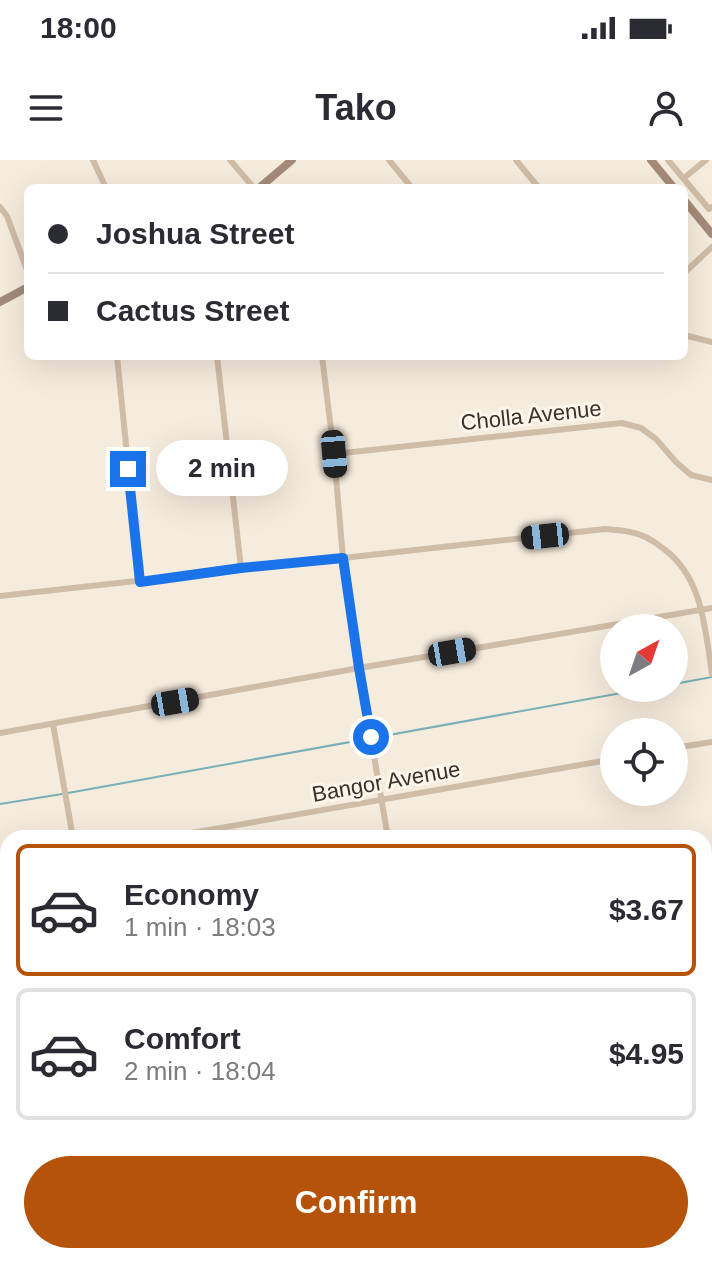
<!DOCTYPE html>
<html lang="en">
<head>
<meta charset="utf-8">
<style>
	body { margin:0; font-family:Arial,sans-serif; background:#f2f2f3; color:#2b2b33; height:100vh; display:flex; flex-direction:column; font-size:30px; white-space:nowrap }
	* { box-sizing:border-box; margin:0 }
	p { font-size:26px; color:#7c7c81 }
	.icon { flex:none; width:44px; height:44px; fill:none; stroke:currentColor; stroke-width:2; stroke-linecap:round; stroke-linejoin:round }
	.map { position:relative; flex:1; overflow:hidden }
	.panel { position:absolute; left:0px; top:670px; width:712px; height:434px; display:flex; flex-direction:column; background:#fff; border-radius:24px 24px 0 0; box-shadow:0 8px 32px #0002 }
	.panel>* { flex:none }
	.banner { position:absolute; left:24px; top:24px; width:664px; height:176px; border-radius:12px; box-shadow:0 8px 32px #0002; display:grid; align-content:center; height:176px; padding:0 24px; background:#fff }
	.needle { width:52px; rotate:40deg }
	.fabs { position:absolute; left:600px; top:454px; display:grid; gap:16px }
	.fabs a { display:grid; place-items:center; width:88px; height:88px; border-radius:50%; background:#fff; box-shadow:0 8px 32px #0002; font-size:40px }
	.end { position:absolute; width:36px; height:36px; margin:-18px; border:10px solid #1a73e8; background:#fff; box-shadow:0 0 0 4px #fff }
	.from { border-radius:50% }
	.bubble { position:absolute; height:56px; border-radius:28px; background:#fff; box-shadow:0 8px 32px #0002; font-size:26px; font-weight:700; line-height:56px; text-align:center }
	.car { position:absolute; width:24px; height:48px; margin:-24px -12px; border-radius:10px; box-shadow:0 0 6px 2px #0007; background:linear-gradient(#222 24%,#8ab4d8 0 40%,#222 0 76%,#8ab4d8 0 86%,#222 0) }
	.banner b { display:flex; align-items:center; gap:28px; height:76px; font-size:30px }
	.banner b+b { border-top:2px solid #e1e1e2 }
	.banner i { width:20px; height:20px; background:#2b2b33 }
	ul { padding:14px 0 0; list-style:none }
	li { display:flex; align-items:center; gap:24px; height:132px; margin:0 16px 12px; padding:0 8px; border:4px solid #e1e1e2; border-radius:12px }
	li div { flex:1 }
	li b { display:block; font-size:30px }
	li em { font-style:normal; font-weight:700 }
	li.active { border-color:#b45309 }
	li>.icon { width:72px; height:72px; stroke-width:1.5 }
	.action { display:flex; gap:16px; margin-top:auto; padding:16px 24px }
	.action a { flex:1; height:92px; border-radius:48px; background:#b45309; color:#fff; font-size:32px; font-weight:700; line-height:92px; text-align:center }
	.status { display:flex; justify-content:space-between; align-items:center; height:56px; padding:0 40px; background:#fff; direction:ltr }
	.status svg { height:22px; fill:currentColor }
	header { display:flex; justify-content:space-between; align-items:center; height:104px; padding:0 24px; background:#fff; font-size:36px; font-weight:700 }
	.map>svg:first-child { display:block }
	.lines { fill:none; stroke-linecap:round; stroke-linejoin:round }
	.stream { stroke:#79b0b7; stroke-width:2 }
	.street { stroke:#d0bda8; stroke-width:6 }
	.secondary { stroke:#a48b79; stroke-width:8 }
	.route { stroke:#1a73e8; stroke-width:10 }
	.labels { text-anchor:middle; stroke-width:6; stroke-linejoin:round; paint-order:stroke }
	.street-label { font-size:22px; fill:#3c3029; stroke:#fcf6eb }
</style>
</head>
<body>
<div class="status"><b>18:00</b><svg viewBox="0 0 49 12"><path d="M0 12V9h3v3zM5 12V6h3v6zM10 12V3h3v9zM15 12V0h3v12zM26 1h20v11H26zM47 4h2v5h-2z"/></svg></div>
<header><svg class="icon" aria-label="menu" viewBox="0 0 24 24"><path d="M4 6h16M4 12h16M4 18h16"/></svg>Tako<svg class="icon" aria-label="person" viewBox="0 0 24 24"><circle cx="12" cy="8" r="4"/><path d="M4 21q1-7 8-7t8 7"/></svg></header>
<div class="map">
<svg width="712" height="1103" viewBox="0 0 712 1103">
	<rect width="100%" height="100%" fill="#f6ecde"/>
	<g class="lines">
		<g class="stream">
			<path d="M674 524 712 517"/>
			<path d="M68 633 649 528"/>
			<path d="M0 644 62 634"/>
		</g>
		<g class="street">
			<path d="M93 0 106 28"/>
			<path d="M230 0 254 28"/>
			<path d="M389 0 412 28"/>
			<path d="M516 0 539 28"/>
			<path d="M668 0 709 49 712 47"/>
			<path d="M684 18 706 0"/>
			<path d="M0 47 7 56 28 113"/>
			<path d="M684 113 712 87"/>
			<path d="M684 175 712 182"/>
			<path d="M117 196 140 422"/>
			<path d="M217 196 241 408"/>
			<path d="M322 196 334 294 343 398 359 508 388 678"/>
			<path d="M334 294 622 263 641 268 656 279 676 302 691 315 712 320"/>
			<path d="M0 436 605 369C614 370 622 370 630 372 643 374 654 381 664 389 703 418 705 469 712 514"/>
			<path d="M53 564 73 678"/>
			<path d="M0 573 359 508 712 448"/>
			<path d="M674 588 712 582"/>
			<path d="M163 678 614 599"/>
			<path d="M0 706 8 705"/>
			<path d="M704 719 712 724"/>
			<path d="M0 809 8 808"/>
			<path d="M704 1053 712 1035"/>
			<path d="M386 1096 403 1103"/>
			<path d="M234 1103 237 1096"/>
			<path d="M460 1103 463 1096"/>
			<path d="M571 1103 574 1096"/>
			<path d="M682 1103 685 1096"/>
		</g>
		<g class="secondary">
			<path d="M651 0 674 28"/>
			<path d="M259 28 292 0"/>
			<path d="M684 40 712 74"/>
			<path d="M0 142 28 127"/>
			<path d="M704 844 712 843"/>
			<path d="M0 967 8 965"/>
		</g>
	</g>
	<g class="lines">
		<path class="route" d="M128 309 140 422 241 408 343 398 359 508 371 577"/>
	</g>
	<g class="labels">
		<g class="street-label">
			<text transform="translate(531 255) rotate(-6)" y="8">Cholla Avenue</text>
			<text transform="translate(386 621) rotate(-10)" y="8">Bangor Avenue</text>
		</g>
	</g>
</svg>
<div class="fabs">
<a><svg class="needle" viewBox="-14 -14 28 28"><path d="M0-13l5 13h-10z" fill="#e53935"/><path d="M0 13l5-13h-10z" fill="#7c7c81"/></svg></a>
<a><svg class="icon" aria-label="locate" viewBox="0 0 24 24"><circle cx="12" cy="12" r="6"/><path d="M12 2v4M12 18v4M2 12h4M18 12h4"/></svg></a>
</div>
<i class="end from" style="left:371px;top:577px"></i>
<i class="end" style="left:128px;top:309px"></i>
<div class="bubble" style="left:156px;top:280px;width:132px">2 min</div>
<i class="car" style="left:334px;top:294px;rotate:175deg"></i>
<i class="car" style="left:545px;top:376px;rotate:264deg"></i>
<i class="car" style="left:452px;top:492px;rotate:80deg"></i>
<i class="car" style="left:175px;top:542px;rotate:80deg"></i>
<div class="banner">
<b><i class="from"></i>Joshua Street</b>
<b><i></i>Cactus Street</b>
</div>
<section class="panel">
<ul>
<li class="active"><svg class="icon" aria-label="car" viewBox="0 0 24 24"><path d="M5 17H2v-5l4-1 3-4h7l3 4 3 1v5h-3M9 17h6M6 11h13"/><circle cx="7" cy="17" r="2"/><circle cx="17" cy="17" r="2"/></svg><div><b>Economy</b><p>1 min · 18:03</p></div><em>$3.67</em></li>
<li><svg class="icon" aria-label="car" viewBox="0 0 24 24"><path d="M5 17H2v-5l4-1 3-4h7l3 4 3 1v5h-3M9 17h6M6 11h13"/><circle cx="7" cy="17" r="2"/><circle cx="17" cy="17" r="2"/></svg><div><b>Comfort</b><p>2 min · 18:04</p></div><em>$4.95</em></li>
</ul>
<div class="action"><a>Confirm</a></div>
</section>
</div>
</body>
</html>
